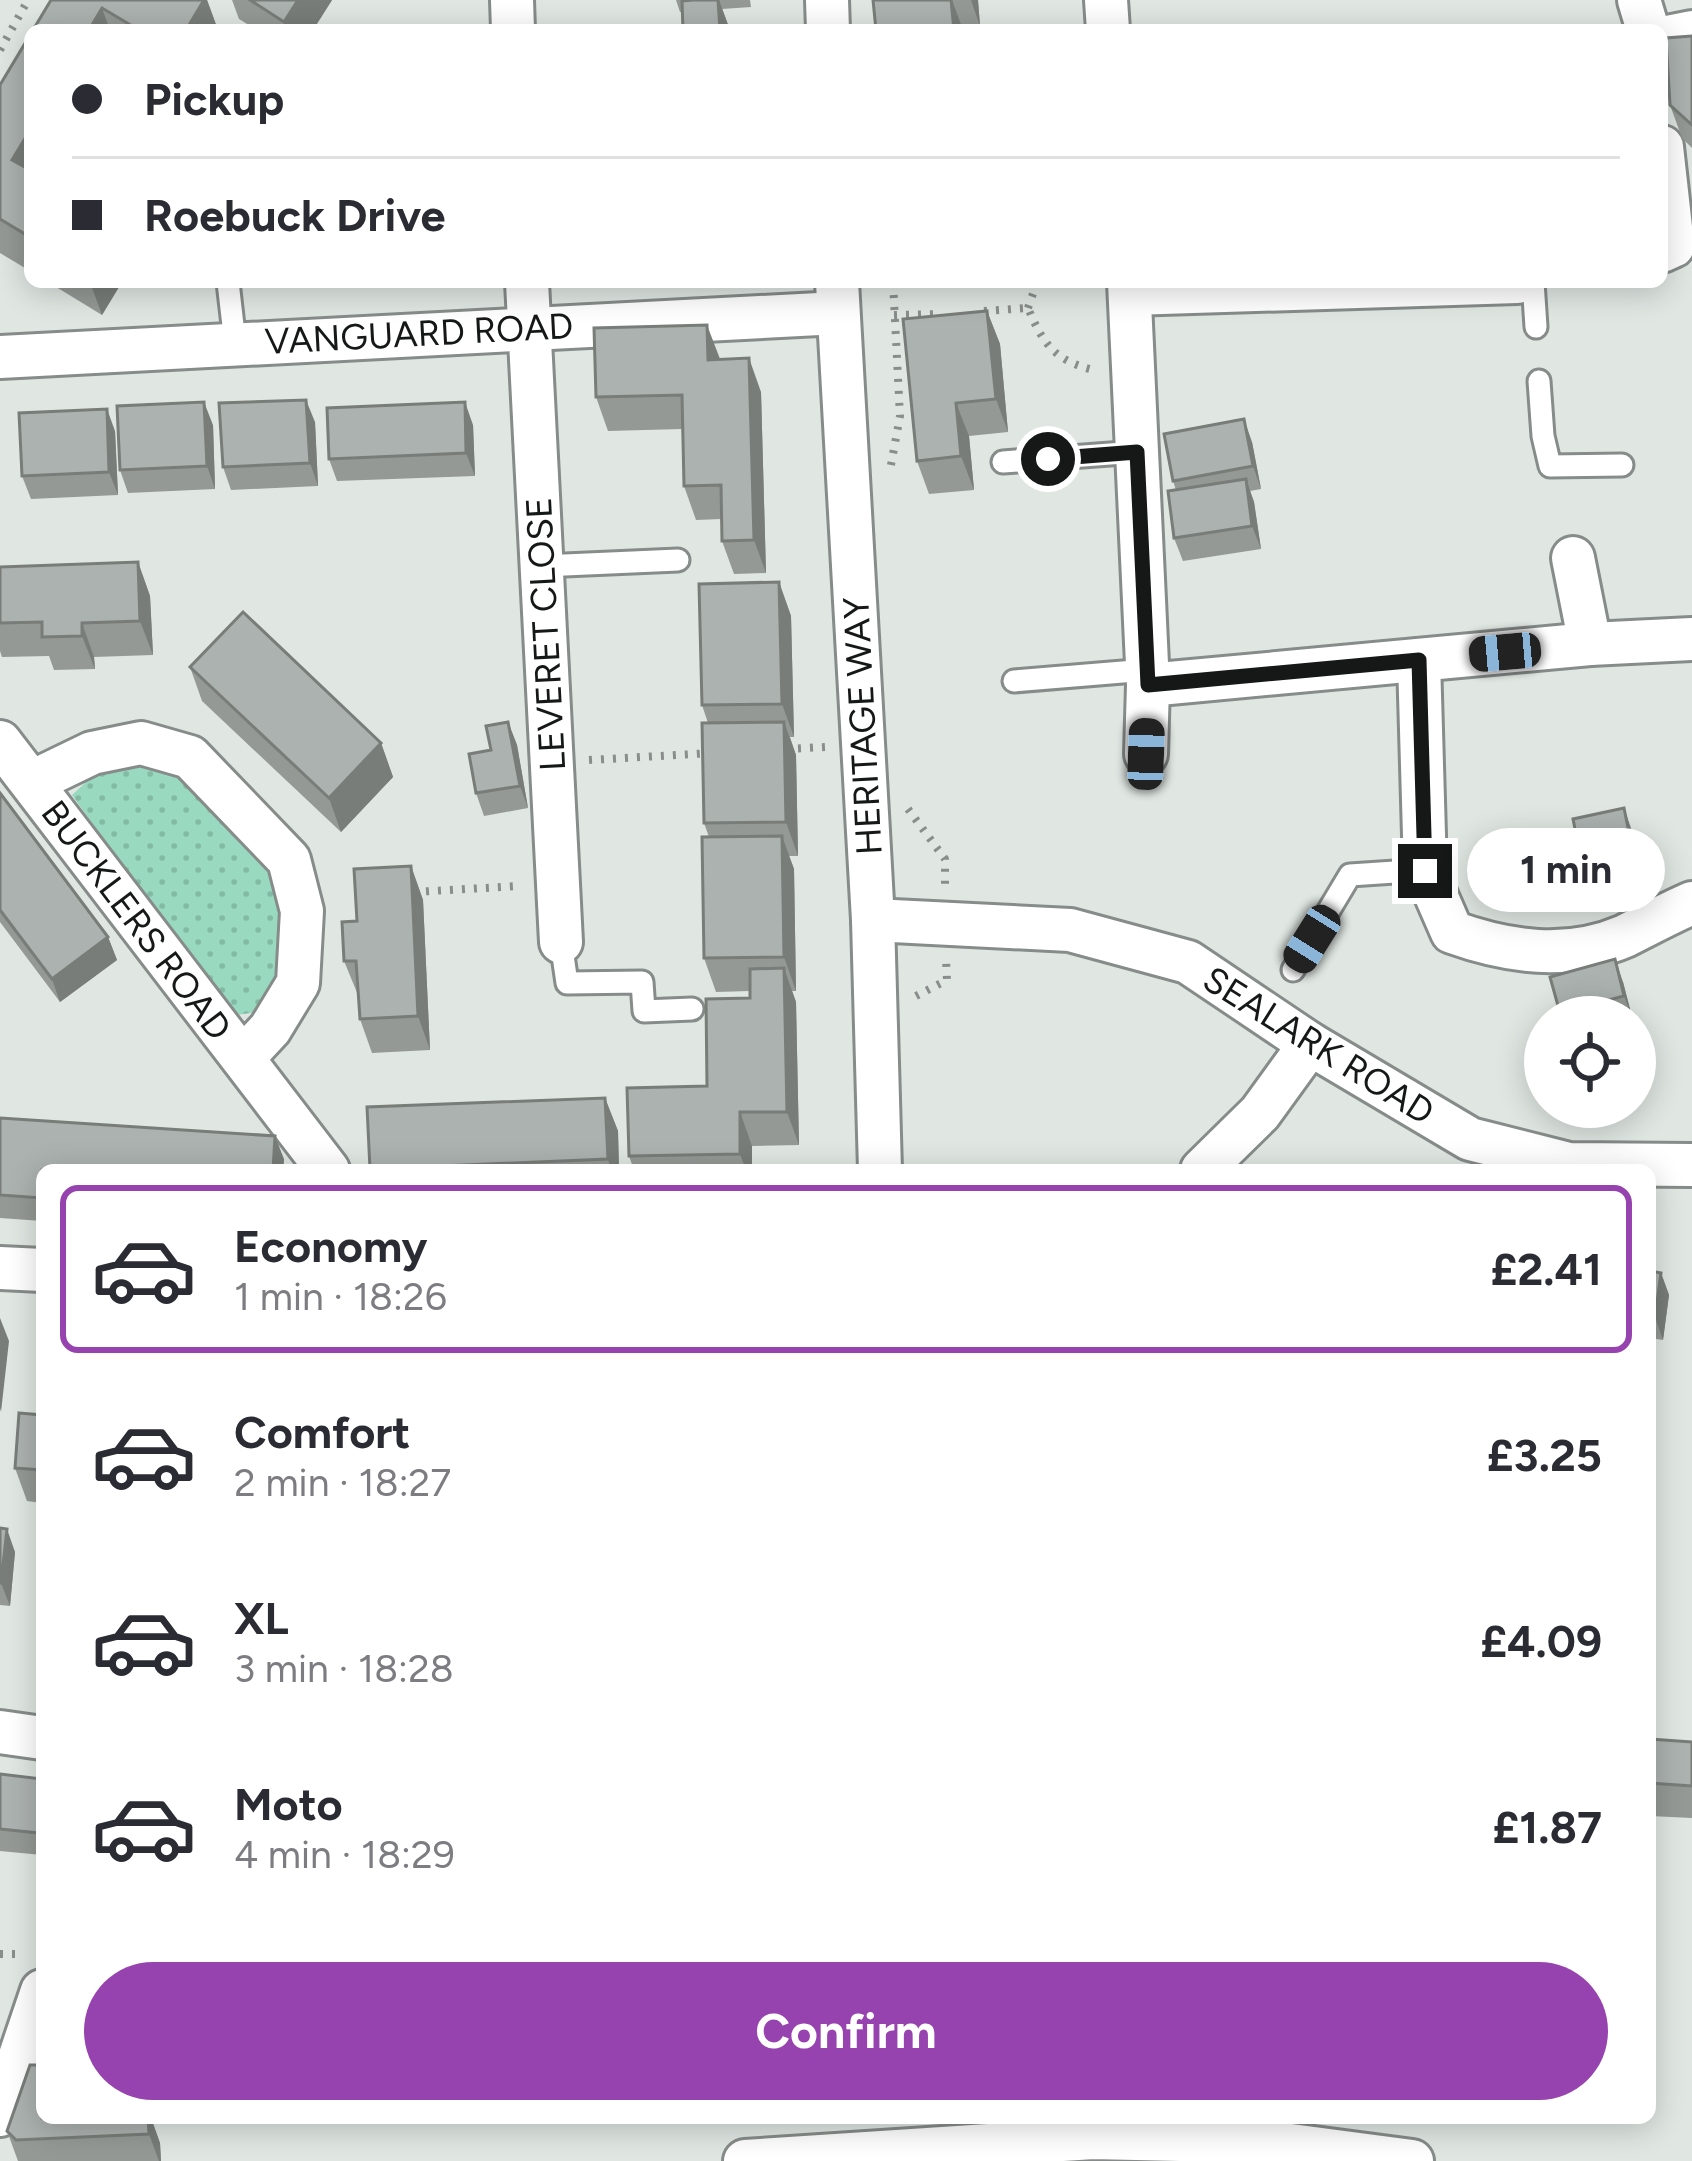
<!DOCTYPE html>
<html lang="en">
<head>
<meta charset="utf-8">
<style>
	body { margin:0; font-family:Figtree,sans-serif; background:#f2f2f3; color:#2b2b33; height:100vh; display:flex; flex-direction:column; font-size:45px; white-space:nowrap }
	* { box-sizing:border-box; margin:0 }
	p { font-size:39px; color:#7c7c81 }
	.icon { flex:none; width:66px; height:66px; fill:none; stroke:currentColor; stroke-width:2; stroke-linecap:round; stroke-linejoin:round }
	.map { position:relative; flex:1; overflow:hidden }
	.sheet { position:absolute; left:36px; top:1164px; width:1620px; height:960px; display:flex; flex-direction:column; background:#fff; border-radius:18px; box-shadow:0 6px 30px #0003 }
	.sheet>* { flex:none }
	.hud { position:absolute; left:24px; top:24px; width:1644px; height:264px; border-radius:18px; box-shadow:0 6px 30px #0003; display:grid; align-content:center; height:264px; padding:0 48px; background:#fff }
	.buttons { position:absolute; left:1524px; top:996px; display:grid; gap:24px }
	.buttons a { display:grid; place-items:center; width:132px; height:132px; border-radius:50%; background:#fff; box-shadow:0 6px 30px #0003; font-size:60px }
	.end { position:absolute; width:54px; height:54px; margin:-27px; border:15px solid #151817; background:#fff; box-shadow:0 0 0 6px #fff }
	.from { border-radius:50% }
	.bubble { position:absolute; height:84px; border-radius:42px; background:#fff; box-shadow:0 6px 30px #0003; font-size:39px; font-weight:700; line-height:84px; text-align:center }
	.car { position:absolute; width:36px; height:72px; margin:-36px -18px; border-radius:15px; box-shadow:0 0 9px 3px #0007; background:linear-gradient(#222 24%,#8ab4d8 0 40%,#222 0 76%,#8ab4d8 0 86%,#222 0) }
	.hud b { display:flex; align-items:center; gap:42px; height:114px; font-size:45px }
	.hud b+b { border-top:3px solid #e1e1e2 }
	.hud i { width:30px; height:30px; background:#2b2b33 }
	ul { padding:21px 0 0; list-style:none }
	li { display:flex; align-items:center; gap:36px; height:168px; margin:0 24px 18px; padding:0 24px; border:6px solid transparent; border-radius:18px }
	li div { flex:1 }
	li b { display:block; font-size:45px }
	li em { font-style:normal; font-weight:700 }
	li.active { border-color:#9642af }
	li>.icon { width:108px; height:108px; stroke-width:1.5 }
	.cta { display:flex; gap:24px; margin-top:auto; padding:24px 48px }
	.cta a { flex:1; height:138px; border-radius:72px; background:#9642af; color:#fff; font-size:48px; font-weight:700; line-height:138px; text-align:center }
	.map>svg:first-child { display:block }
	.grass { fill:url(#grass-dots) }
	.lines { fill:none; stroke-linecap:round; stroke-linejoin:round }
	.service-casing { stroke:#868c8a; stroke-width:27 }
	.minor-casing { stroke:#868c8a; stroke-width:48 }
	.path { stroke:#898e8c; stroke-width:8; stroke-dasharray:3 9; stroke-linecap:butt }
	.service { stroke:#fff; stroke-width:21 }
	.minor { stroke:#fff; stroke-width:42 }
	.wall { fill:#949996 }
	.shaded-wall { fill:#787d7a }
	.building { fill:#acb2af; stroke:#787d7a; stroke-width:3 }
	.route { stroke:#151817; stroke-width:15 }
	.labels { text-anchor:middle; stroke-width:9; stroke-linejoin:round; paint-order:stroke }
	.street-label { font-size:36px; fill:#151817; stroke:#fff }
</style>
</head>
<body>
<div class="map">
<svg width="1692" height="2161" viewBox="0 0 1692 2161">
	<defs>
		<pattern id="grass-dots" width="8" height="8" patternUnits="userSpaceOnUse" patternTransform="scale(3)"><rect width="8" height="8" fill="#99d9c0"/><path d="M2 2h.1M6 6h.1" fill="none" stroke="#83baa4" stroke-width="1.8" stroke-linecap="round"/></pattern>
	</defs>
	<rect width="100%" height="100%" fill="#e0e7e3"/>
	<path class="grass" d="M138 760 183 768 269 868 280 914 282 976 264 1011 229 1016 72 795 102 767Z"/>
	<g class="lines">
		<defs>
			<g id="service">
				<path d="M228 282 235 343"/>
				<path d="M1533 282 1536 327"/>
				<path d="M1539 381 1543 436 1550 466 1622 465"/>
				<path d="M1003 462 1137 452"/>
				<path d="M542 566 678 560"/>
				<path d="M1014 681 1147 670"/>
				<path d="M561 942 567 983 642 982 644 1011 692 1009"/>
				<path d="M1293 970 1350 875 1425 870"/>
			</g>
			<g id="minor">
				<path d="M512 0 513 30"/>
				<path d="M827 0 828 30"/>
				<path d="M1106 0 1108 30"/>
				<path d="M1639 0 1648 30"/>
				<path d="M1662 38 1692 32"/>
				<path d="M1662 147 1673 246 1662 251"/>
				<path d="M527 282 561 942"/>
				<path d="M837 282 873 920 880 1170"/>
				<path d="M1129 282 1148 685 1146 754"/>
				<path d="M1130 294 1517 282"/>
				<path d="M0 357 838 313"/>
				<path d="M1573 558 1590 644"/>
				<path d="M1419 660 1425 870 1452 932C1508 952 1567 961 1625 936 1647 925 1669 913 1692 903"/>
				<path d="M1148 685 1590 644 1692 639"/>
				<path d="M0 742 328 1170"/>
				<path d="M32 782 92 753 141 743 190 757 289 860 302 911 298 983 270 1029 243 1058"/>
				<path d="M873 920 1070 930 1188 962 1310 1044 1470 1139 1569 1164 1692 1165"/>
				<path d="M1202 1170 1260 1113 1310 1044"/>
				<path d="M0 1268 42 1270"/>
				<path d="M0 1732 42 1738"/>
				<path d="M0 2115 42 1991"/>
				<path d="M745 2161 1093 2138 1268 2142 1412 2161"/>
			</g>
		</defs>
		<use href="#service" class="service-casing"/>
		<use href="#minor" class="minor-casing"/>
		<g class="path">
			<path d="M0 50 28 0"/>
			<path d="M1028 308 1037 282"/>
			<path d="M984 311 1028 308C1043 344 1055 361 1094 370"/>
			<path d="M894 315 939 314"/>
			<path d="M891 465 900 416 893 282"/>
			<path d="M786 749 825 747"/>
			<path d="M589 760 712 753"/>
			<path d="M908 809 945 859V884"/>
			<path d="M414 892 519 886"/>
			<path d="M916 996 947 980 946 959"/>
			<path d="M0 1954H23"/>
		</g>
		<use href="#service" class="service"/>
		<use href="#minor" class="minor"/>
	</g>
	<g class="wall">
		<path d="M51 0H207L218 30H33Z"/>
		<path d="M232 0H332L313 30H257L239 19Z"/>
		<path d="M676 0H750L751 7 722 9 730 30H683L682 12H680Z"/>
		<path d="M873 0H978L980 26 962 27 963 30H876Z"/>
		<path d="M30 35V271L0 253V85Z"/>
		<path d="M1692 36V148L1682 138 1670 105Z"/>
		<path d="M48 282H122L102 315Z"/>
		<path d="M987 311 1000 344 1008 432 969 436 974 490 929 494 917 461Z"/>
		<path d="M720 359 761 392 766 573 734 574 722 541V519L696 520 684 486 682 429 608 431 596 397Z"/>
		<path d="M315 422 318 486 231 490 223 467Z"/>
		<path d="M213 425 215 489 128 493 120 470Z"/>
		<path d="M473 425 475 476 337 481 329 459Z"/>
		<path d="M115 431 118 495 31 499 22 476Z"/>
		<path d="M1252 442 1261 489 1250 491 1254 502 1261 549 1183 561 1174 538 1176 490 1173 481Z"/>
		<path d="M138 562 150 596 153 655 94 657 95 669 54 670 49 656 2 657 0 651V567Z"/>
		<path d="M779 582 791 616 794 737H790L796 755 798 856H789L794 869 796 991H792L796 1002 799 1145 752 1146V1170H634L629 1156 707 1086 750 998V991L716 992 704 958 709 837 704 823 708 723 702 705Z"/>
		<path d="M190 667 381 743 393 777 341 832 202 701Z"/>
		<path d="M508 722 517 745 528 808 484 816 476 793 491 750Z"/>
		<path d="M0 793 108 937 117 960 60 1002 0 922Z"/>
		<path d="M1632 831 1644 886 1593 897 1584 874Z"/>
		<path d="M411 866 423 900 430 1050 372 1053 360 1019 358 995 344 961 357 921Z"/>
		<path d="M1550 977 1623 982 1632 1017H1562Z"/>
		<path d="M605 1098 618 1131 619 1170 370 1169Z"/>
		<path d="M0 1118 284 1159 283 1170H42V1221L0 1218Z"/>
		<path d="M1650 1271 1661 1273 1669 1295 1663 1340 1650 1338Z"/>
		<path d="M42 1415V1503L27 1501 15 1468Z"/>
		<path d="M0 1528 15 1552 10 1606 0 1605Z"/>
		<path d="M1650 1739 1692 1742V1818L1650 1816Z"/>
		<path d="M0 1774 42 1779V1855L0 1851Z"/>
		<path d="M151 2118 160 2143 161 2161H18L7 2131Z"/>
	</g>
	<g class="shaded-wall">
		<path d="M204 0H207L218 30H186Z"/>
		<path d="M298 0H332L313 30H287L284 22Z"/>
		<path d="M719 0 730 30H720Z"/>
		<path d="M951 0H952L963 30H954Z"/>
		<path d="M971 0H978L980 26Z"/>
		<path d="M102 8 110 30H89Z"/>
		<path d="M30 130V200L12 160Z"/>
		<path d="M90 282H122L102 315Z"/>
		<path d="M987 311 1000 344 1008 432 996 399Z"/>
		<path d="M707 325 720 359 708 360Z"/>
		<path d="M749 358 761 392 766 573 754 540Z"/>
		<path d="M306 400 315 422 318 486 310 463Z"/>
		<path d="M204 402 213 425 215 489 207 466Z"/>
		<path d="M465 402 473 425 475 476 466 453Z"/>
		<path d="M956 403 969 436 974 490 961 456Z"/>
		<path d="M107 409 115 431 118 495 109 472Z"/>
		<path d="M1244 419 1252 442 1261 489 1253 466Z"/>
		<path d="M1246 479 1254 502 1261 549 1252 526Z"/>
		<path d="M138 562 150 596 153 655 140 621Z"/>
		<path d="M779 582 791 616 794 737 782 704Z"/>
		<path d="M82 623 94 657 95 669 82 636Z"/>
		<path d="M508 722 517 745 528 808 520 786Z"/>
		<path d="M784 722 796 755 798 856 786 822Z"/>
		<path d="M381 743 393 777 341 832 329 798Z"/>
		<path d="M1624 808 1632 831 1644 886 1635 863Z"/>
		<path d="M782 836 794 869 796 991 784 957Z"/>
		<path d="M411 866 423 900 430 1050 418 1016Z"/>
		<path d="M108 937 117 960 60 1002 52 979Z"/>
		<path d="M1615 959 1623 982 1632 1017 1624 996Z"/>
		<path d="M784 968 796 1002 799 1145 787 1112Z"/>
		<path d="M605 1098 618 1131 619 1170H611L608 1159Z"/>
		<path d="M740 1112 752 1146V1170H746L740 1154Z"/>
		<path d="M275 1136 284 1159 283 1170H273Z"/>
		<path d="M1661 1273 1669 1295 1663 1340 1655 1317Z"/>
		<path d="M0 1318 9 1341 1 1412 0 1408Z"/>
		<path d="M7 1529 15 1552 10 1606 1 1583Z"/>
		<path d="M42 1800V1842L39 1833Z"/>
		<path d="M148 2118H151L160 2143 161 2161H159L149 2134Z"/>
	</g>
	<g class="building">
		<path d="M51 0H204L186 30H139L102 8 89 30H33Z"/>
		<path d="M250 0H298L284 22Z"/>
		<path d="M693 0H718L720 30H683L682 1Z"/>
		<path d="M873 0H951L954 30H876Z"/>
		<path d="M30 35V130L12 160 30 170V237L0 219V85Z"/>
		<path d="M1692 36V125L1670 105 1666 38Z"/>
		<path d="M987 311 996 399 956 403 961 456 917 461 903 319Z"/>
		<path d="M707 325 708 360 749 358 754 540 722 541 721 485 684 486 682 395 596 397 594 328Z"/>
		<path d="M306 400 310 463 223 467 219 403Z"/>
		<path d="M204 402 207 466 120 470 117 406Z"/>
		<path d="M465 402 466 453 329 459 327 408Z"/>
		<path d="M107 409 109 472 22 476 19 413Z"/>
		<path d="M1244 419 1253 466 1173 481 1164 434Z"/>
		<path d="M1246 479 1252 526 1174 538 1168 491Z"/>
		<path d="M138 562 140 621 82 623V636L42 637V622L0 623V567Z"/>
		<path d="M779 582 782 704 702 705 699 584Z"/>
		<path d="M243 612 381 743 329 798 190 667Z"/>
		<path d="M508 722 520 786 476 793 469 754 491 750 486 726Z"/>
		<path d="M784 722 786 822 704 823 702 723Z"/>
		<path d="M0 793 108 937 52 979 0 910Z"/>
		<path d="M1624 808 1635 863 1584 874 1573 819Z"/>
		<path d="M782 836 784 957 704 958 702 837Z"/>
		<path d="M411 866 418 1016 360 1019 356 961H344L342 922 357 921 354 869Z"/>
		<path d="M1615 959 1624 996 1560 1013 1550 977Z"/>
		<path d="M784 968 787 1112H740V1154L629 1156 627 1088 707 1086 706 999 750 998V969Z"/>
		<path d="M605 1098 608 1159 370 1169 367 1107Z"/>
		<path d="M0 1118 275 1136 273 1170H42V1198L0 1195Z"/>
		<path d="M1650 1271 1661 1273 1655 1317 1650 1316Z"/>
		<path d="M19 1413 42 1415V1470L15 1468Z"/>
		<path d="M0 1528 7 1529 1 1583H0Z"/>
		<path d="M1650 1739 1692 1742V1786L1650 1783Z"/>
		<path d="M0 1774 42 1779 39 1833 0 1829Z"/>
		<path d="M30 2065H42V2118H148L149 2134 16 2140 7 2131Z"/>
	</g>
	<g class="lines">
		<path class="route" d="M1048 459 1137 452 1148 685 1419 660 1425 871"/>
	</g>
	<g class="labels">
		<g class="street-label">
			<text transform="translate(419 333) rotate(-3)" y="13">VANGUARD ROAD</text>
			<text transform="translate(545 634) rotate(-93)" y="13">LEVERET CLOSE</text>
			<text transform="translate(862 726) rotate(-93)" y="13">HERITAGE WAY</text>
			<text transform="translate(137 920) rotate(53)" y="13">BUCKLERS ROAD</text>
			<text transform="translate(1319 1045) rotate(32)" y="13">SEALARK ROAD</text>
		</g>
	</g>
</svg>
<div class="buttons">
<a><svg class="icon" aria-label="locate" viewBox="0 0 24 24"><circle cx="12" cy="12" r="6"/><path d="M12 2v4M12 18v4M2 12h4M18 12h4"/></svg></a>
</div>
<i class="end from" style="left:1048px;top:459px"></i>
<i class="end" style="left:1425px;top:871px"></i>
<div class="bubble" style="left:1467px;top:828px;width:198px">1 min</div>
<i class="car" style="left:1505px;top:652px;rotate:265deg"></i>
<i class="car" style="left:1146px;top:754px;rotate:2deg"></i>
<i class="car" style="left:1312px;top:939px;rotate:212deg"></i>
<div class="hud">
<b><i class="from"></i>Pickup</b>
<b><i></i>Roebuck Drive</b>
</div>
<section class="sheet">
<ul>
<li class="active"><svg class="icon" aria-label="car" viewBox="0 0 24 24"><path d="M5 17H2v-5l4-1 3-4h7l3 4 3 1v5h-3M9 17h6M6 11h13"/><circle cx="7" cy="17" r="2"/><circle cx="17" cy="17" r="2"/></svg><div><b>Economy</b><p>1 min · 18:26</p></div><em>£2.41</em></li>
<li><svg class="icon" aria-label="car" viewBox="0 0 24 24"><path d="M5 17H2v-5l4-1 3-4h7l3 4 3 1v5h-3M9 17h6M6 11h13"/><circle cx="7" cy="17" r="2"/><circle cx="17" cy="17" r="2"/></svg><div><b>Comfort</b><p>2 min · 18:27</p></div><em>£3.25</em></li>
<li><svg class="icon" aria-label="car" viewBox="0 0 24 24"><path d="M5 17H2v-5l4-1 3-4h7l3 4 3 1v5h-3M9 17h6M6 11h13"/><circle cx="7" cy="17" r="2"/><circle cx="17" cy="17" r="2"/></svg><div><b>XL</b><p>3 min · 18:28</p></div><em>£4.09</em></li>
<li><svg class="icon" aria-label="car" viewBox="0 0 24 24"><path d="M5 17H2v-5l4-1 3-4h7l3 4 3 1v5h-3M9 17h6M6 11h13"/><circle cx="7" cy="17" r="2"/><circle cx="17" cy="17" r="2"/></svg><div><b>Moto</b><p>4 min · 18:29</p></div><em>£1.87</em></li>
</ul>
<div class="cta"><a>Confirm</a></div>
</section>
</div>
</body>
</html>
